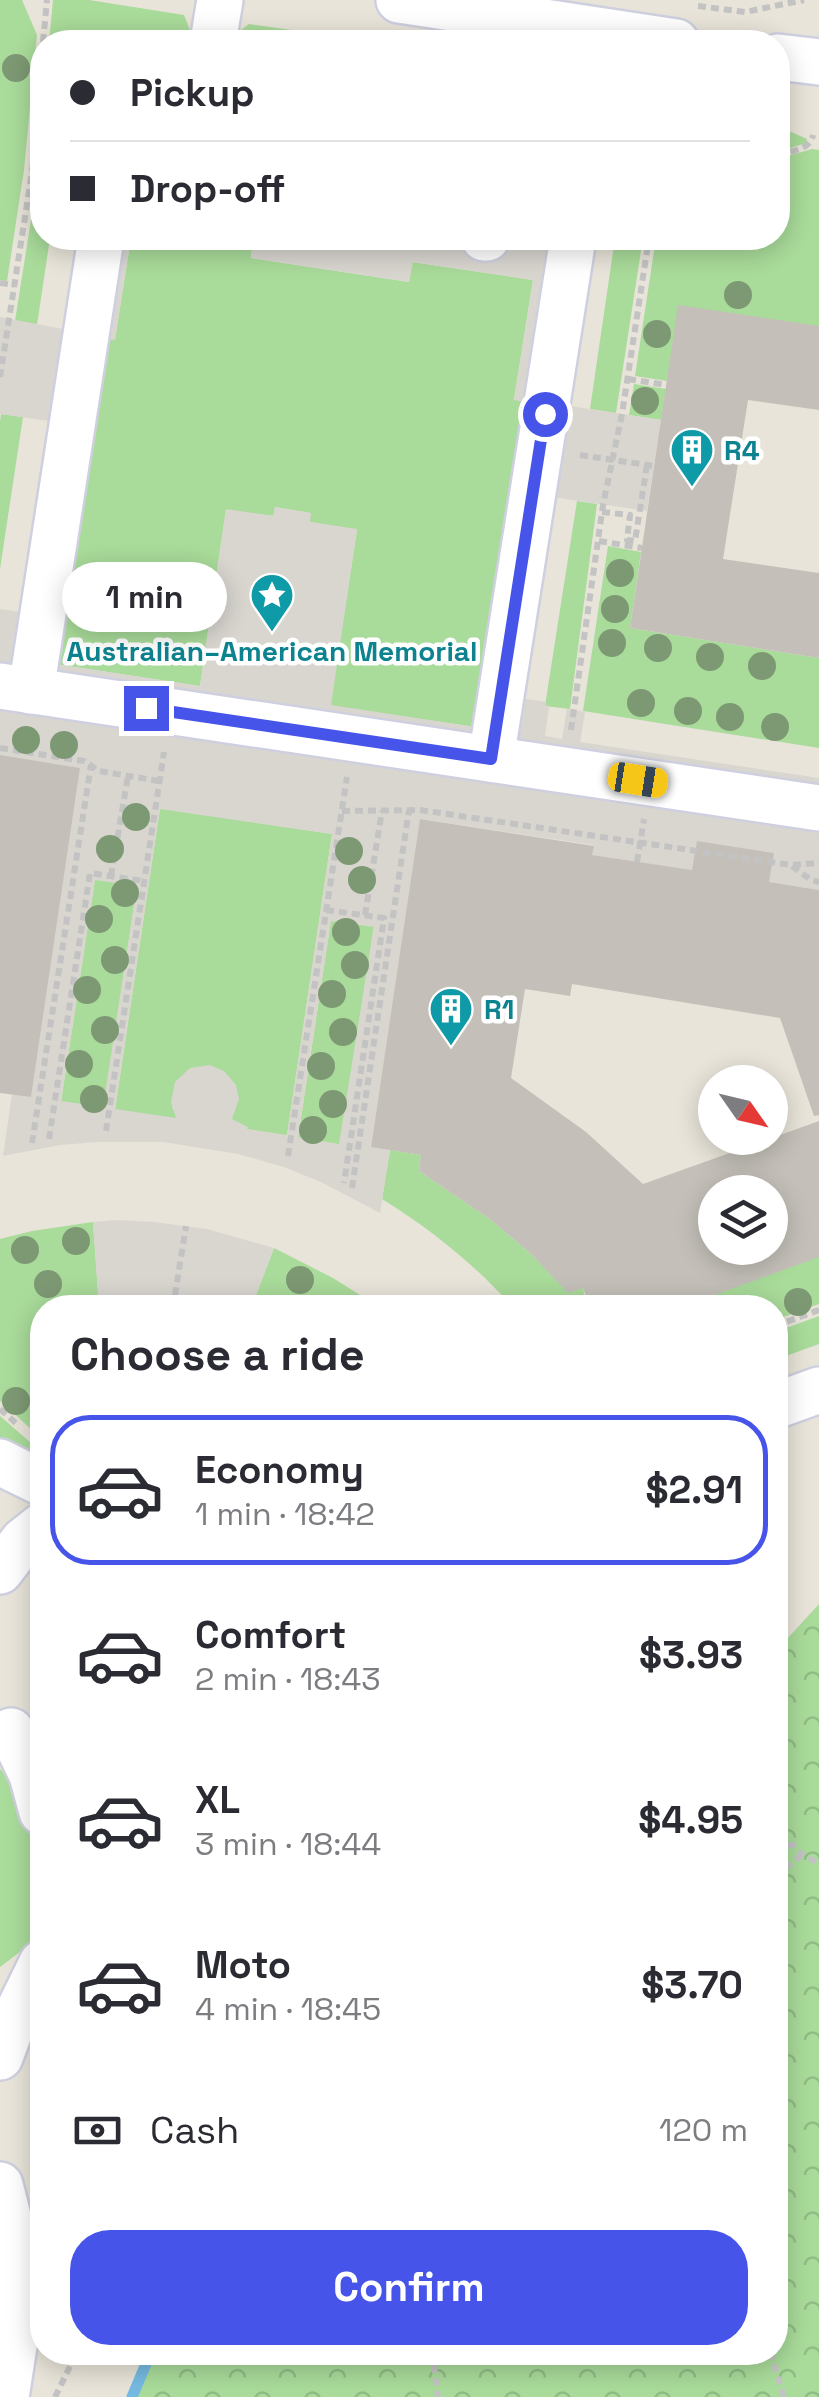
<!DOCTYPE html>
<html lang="en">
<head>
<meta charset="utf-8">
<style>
	body { margin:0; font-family:"Space Grotesk",sans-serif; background:#f7f7f7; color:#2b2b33; height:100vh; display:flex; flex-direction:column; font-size:38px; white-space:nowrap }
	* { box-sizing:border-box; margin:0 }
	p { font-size:32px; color:#7c7c81 }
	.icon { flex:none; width:55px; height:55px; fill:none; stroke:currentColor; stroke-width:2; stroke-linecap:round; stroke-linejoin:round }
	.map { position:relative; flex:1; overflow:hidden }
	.side { position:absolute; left:30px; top:1295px; width:758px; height:1070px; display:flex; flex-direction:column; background:#fff; border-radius:40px; box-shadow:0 5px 25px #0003 }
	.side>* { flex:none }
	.top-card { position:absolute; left:30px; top:30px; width:760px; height:220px; border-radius:40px; box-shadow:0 5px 25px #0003; display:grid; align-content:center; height:220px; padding:0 40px; background:#fff }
	.needle { width:65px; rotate:124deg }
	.controls { position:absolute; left:698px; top:1065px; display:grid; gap:20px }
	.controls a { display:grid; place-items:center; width:90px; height:90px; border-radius:50%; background:#fff; box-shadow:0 5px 25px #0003; font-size:50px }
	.end { position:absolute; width:45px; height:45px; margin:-22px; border:12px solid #4654e9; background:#fff; box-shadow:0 0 0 5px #fff }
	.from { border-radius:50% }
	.bubble { position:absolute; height:70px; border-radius:35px; background:#fff; box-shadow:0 5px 25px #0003; font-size:32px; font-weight:800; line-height:70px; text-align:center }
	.car { position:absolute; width:30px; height:60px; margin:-30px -15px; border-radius:12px; box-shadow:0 0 8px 2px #0007; background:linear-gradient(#f5c518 24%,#345 0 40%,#f5c518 0 76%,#345 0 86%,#f5c518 0) }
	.top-card b { display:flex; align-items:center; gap:35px; height:95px; font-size:38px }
	.top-card b+b { border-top:2px solid #e1e1e2 }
	.top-card i { width:25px; height:25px; background:#2b2b33 }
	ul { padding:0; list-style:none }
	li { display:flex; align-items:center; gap:30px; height:150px; margin:0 20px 15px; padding:0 20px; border:5px solid transparent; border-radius:40px }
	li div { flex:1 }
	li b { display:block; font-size:38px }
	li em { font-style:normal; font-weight:800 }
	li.on { border-color:#4654e9 }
	li>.icon { width:90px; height:90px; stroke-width:1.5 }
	h2 { padding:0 40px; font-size:45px; line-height:120px }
	.pay { display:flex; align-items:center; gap:25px; height:110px; padding:0 40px; font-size:38px }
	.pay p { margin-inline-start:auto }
	.action { display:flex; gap:20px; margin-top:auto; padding:20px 40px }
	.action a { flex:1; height:115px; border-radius:40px; background:#4654e9; color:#fff; font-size:40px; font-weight:800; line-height:115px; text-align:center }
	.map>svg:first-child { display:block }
	.green { fill:#a9db9a }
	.forest { fill:url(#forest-crowns) }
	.plaza { fill:#d9d6d0; fill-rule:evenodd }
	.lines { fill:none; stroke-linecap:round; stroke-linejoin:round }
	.stream { stroke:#75bae2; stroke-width:11 }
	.building { fill:#c4c0b9; fill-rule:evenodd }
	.minor-casing { stroke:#cfd0df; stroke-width:50 }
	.path { stroke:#c3c3c3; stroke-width:6; stroke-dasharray:8 5; stroke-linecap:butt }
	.minor { stroke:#fff; stroke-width:45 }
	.tree { fill:#7d9973 }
	.route { stroke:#4654e9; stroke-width:12 }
	.labels { text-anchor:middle; stroke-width:9; stroke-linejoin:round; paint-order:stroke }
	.culture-label { font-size:28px; font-weight:bold; fill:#0d838f; stroke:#fff; text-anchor:start }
</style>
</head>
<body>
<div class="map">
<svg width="819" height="2397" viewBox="0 0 819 2397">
	<defs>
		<pattern id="forest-crowns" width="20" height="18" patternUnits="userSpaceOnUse" patternTransform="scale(2.5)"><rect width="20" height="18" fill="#a9db9a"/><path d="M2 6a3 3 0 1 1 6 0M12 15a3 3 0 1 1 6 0" fill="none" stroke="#91bc85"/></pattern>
	</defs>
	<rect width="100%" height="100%" fill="#e8e4d9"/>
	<g class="green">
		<path d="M0 0H22L37 35 24 170 7 281 0 280Z"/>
		<path d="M53 0H89L184 15 191 33V42H49Z"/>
		<path d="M249 24 378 42H234L241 30Z"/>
		<path d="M42 118V238H50L37 325 15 321 37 182Z"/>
		<path d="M778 126 807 139 806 143 778 152Z"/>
		<path d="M812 149 819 150V326L667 381 635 376 656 238H778V159Z"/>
		<path d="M131 238H253L251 258 409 282 412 262 533 280 514 399 525 401 476 727 330 706 357 530 310 522V513L275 507 274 516 226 510 200 686 55 664 104 339H115Z"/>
		<path d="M615 238H643L616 413 590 409Z"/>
		<path d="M634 384 666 389 661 420 629 415Z"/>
		<path d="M1 414 23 417 0 569V422Z"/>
		<path d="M577 501 597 504 570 709 545 706Z"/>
		<path d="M608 546 641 552 630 628 819 658V748L583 711Z"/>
		<path d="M160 808 332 834 287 1136 246 1129 172 1107 178 1119 115 1110Z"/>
		<path d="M95 879 137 885 104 1108 61 1102Z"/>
		<path d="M331 920 374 926 340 1145 298 1138Z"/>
		<path d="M390 1150 421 1155 419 1171 491 1220 531 1254 568 1292 583 1288 587 1307H513C474 1264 432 1230 382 1199Z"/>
		<path d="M93 1222 99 1307 42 1308V1424L31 1429 0 1401V1239L32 1231Z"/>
		<path d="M274 1248 333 1278 379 1307 251 1308Z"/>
		<path d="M819 1255V1304L775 1320V1308H673Z"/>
		<path d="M819 1316V1344L775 1360V1332Z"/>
		<path d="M0 1416 31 1443 42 1438V1472L0 1445Z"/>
		<path d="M0 1769C36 1802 43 1856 42 1903H40L33 1942 0 1967Z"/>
	</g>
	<path class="forest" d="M819 1604V2397H131L150 2353 775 2352V1652Z"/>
	<g class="plaza">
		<path d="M77 238H131L115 340 104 339 55 664 200 686 226 509 273 516 275 507 311 513 310 522 357 529 331 705 475 727 525 402 514 400 533 280 413 262 409 282 251 258 253 239 247 238H581L557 404 661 420 647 511 545 496 514 697 546 702 545 705 549 706 545 736 562 739 567 709 585 712 580 742 819 778V890L592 855 593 845 421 819 371 1146 390 1150 380 1213 323 1183 284 1167 238 1154 163 1142H99L60 1145 3 1156 12 1094 31 1096 80 768 0 756V609L27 613 56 422 0 414V317L63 329ZM160 809 332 834 287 1135 247 1129 248 1127 232 1119 239 1099 236 1085 224 1071 210 1065 190 1068 175 1082 171 1102 176 1118 115 1109ZM95 880 137 886 103 1107 61 1101ZM331 921 374 927 339 1144 298 1137Z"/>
		<path d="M118 1220 154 1222 207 1229 274 1248 251 1307H99L93 1222Z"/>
	</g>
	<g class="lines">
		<path class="stream" d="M132 2397 151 2352"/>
	</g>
	<g class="building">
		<path d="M678 305 819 326V410L748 400 723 559 819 573V658L630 628Z"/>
		<path d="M0 755 80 768 31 1097 0 1093Z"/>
		<path d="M420 819 594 846 592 855 692 870 697 841 774 853 769 882 819 890V1115L814 1116 780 1018 572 984 570 996 525 989 511 1078 586 1132 643 1184 819 1121V1257L679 1308H590L583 1288 568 1293 531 1254 491 1220 419 1171 421 1155 371 1147ZM715 1192H770V1248H715Z"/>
	</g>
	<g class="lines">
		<defs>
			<g id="minor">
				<path d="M399 0 676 42"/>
				<path d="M213 42 220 0"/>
				<path d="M778 57 819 62"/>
				<path d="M484 238H487"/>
				<path d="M0 686 819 808"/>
				<path d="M31 691 101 238"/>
				<path d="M491 759 573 238"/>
				<path d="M775 1406 819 1390"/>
				<path d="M0 1462 42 1483"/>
				<path d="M0 1571 23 1541 42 1526"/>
				<path d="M11 1731 32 1775 42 1812"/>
				<path d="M0 2057 13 2022 42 1963"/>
				<path d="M0 2185 13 2236 20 2294"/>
				<path d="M6 2397 21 2301 42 2247"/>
			</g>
		</defs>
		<use href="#minor" class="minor-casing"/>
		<g class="path">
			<path d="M698 6 745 12 804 0"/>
			<path d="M43 42 47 0"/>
			<path d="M778 155C791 151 810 150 813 135"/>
			<path d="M0 283 14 285"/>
			<path d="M0 377 32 172 42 51"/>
			<path d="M628 379 666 385"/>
			<path d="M580 455 654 466"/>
			<path d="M602 512 630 515 627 540 635 541 647 465"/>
			<path d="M599 541 642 548"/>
			<path d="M571 730 603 505 622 414 649 238"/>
			<path d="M0 748 84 761 99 771 159 781"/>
			<path d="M342 811 420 810 791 865 819 863"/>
			<path d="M637 862 644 819"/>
			<path d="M792 866 811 880 819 882"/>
			<path d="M111 876 128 776"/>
			<path d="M326 910 384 918 344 1183"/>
			<path d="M365 915 382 811"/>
			<path d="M106 1131 164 752"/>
			<path d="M49 1139 90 873 143 881"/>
			<path d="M32 1143 91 765"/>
			<path d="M288 1156 347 777"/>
			<path d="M352 1188 409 810"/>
			<path d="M173 1308 186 1226"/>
			<path d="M775 1326 819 1310"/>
			<path d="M0 1409 17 1424"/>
			<path d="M775 1845H793L802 1855 819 1863"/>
			<path d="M775 1876 802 1855"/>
			<path d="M432 2352 438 2397"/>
			<path d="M770 2352 784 2397"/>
			<path d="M55 2397 77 2352"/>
		</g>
		<use href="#minor" class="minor"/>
	</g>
	<g class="tree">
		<circle cx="16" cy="68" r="14"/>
		<circle cx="738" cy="295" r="14"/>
		<circle cx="657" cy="334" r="14"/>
		<circle cx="645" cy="401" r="14"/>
		<circle cx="620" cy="573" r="14"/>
		<circle cx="615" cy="609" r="14"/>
		<circle cx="612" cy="643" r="14"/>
		<circle cx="658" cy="648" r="14"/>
		<circle cx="710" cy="657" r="14"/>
		<circle cx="762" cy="666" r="14"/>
		<circle cx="641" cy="703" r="14"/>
		<circle cx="688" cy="711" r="14"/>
		<circle cx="730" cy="717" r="14"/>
		<circle cx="775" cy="727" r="14"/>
		<circle cx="26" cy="740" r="14"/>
		<circle cx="64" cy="745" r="14"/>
		<circle cx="136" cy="817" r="14"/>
		<circle cx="110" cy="849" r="14"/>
		<circle cx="349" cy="851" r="14"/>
		<circle cx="362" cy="880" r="14"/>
		<circle cx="125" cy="893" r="14"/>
		<circle cx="99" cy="919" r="14"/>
		<circle cx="346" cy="932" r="14"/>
		<circle cx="115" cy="960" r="14"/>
		<circle cx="355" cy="965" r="14"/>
		<circle cx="87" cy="990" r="14"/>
		<circle cx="332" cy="994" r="14"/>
		<circle cx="105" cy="1030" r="14"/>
		<circle cx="343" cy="1032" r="14"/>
		<circle cx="79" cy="1064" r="14"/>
		<circle cx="321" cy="1066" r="14"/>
		<circle cx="94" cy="1099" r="14"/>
		<circle cx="333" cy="1104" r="14"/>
		<circle cx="313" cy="1130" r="14"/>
		<circle cx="76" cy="1241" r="14"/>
		<circle cx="25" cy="1250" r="14"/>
		<circle cx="300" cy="1280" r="14"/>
		<circle cx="48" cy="1284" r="14"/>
		<circle cx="798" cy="1302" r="14"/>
		<circle cx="16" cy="1401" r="14"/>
	</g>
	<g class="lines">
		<path class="route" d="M146 708 491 759 545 414"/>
	</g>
	<defs>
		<symbol id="building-pin" viewBox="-11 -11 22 30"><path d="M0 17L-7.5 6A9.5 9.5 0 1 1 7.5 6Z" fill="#0f9aa8" stroke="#fff"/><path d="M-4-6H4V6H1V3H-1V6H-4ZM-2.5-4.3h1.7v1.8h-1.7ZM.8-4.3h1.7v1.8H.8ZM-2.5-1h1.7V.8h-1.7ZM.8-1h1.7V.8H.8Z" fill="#fff"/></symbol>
		<symbol id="sight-pin" viewBox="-11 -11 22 30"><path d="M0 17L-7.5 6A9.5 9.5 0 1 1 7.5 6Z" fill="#0f9aa8" stroke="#fff"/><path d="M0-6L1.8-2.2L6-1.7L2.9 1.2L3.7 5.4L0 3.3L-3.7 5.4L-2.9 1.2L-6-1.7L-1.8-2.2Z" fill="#fff"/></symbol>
	</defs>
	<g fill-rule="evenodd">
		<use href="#building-pin" x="667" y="425" width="50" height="68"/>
		<use href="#sight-pin" x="247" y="570" width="50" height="68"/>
		<use href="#building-pin" x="426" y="984" width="50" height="68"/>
	</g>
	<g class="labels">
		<g class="culture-label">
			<text x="724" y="460">R4</text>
			<text x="272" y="661" text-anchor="middle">Australian–American Memorial</text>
			<text x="484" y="1019">R1</text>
		</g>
	</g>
</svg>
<div class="controls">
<a><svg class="needle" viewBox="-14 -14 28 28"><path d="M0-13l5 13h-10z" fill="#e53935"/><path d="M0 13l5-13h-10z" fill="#7c7c81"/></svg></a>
<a><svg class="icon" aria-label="layers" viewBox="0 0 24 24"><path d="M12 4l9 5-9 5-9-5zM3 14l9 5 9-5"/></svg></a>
</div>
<i class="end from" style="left:545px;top:414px"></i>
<i class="end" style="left:146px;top:708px"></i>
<div class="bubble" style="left:62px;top:562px;width:165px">1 min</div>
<i class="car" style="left:638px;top:780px;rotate:99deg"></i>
<div class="top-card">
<b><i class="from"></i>Pickup</b>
<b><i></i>Drop-off</b>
</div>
<section class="side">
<h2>Choose a ride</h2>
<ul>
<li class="on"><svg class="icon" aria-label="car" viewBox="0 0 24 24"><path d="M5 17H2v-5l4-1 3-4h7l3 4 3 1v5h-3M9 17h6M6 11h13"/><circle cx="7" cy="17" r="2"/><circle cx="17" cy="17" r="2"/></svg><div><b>Economy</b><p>1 min · 18:42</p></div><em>$2.91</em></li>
<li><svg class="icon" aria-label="car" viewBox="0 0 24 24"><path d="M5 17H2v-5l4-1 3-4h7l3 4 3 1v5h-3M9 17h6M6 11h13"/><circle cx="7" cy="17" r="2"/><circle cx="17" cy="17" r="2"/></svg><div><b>Comfort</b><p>2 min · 18:43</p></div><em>$3.93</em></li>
<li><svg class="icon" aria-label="car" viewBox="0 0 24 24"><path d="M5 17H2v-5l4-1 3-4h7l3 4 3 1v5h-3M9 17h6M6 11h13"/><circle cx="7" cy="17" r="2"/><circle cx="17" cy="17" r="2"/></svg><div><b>XL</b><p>3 min · 18:44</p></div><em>$4.95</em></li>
<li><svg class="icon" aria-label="car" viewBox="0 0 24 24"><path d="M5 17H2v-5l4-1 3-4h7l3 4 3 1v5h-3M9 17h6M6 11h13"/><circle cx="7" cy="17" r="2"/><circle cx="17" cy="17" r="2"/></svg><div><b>Moto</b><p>4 min · 18:45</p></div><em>$3.70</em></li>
</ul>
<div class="pay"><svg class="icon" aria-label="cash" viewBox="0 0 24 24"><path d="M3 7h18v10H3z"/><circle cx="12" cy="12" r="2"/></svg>Cash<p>120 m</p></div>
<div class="action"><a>Confirm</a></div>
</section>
</div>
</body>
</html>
